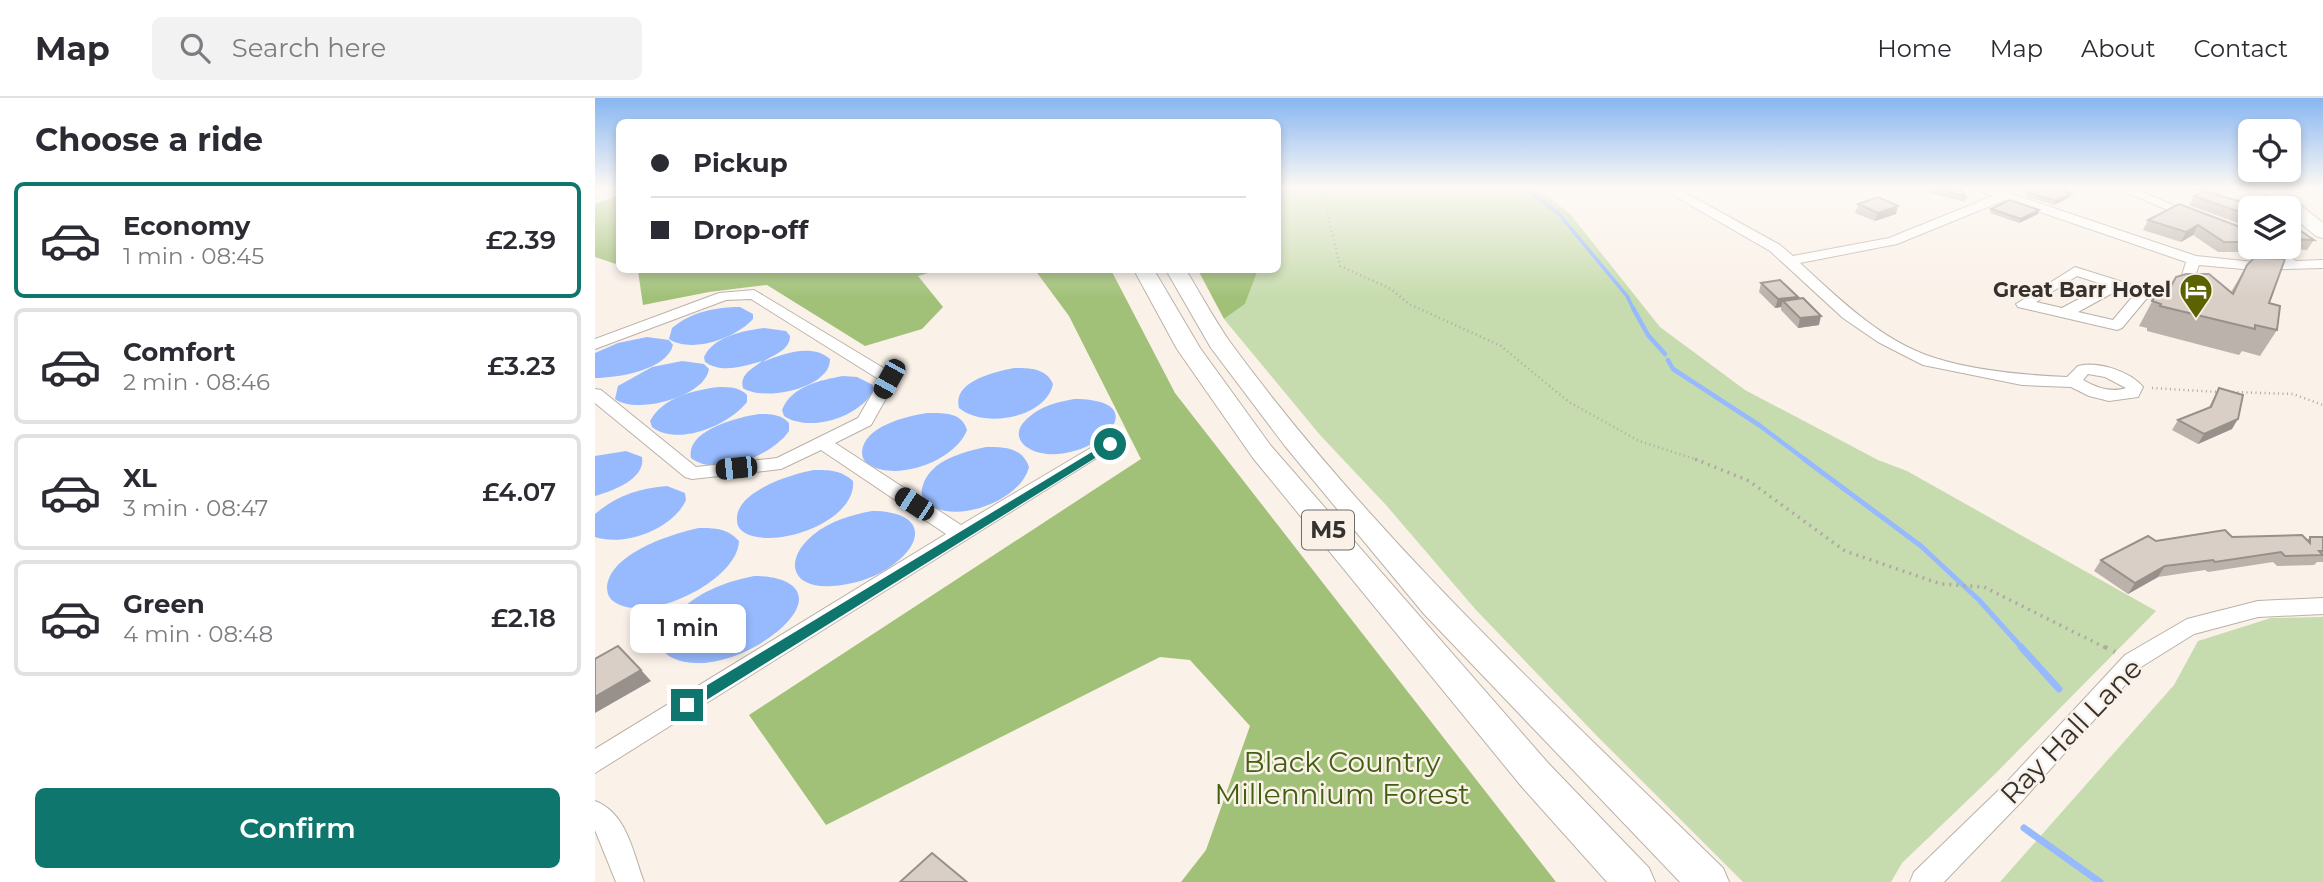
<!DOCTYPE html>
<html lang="en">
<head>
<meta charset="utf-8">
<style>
	body { margin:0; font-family:Montserrat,sans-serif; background:#f2f2f3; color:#2b2b33; height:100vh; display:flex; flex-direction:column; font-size:26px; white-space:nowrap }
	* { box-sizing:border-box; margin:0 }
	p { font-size:23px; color:#7c7c81 }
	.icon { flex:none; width:38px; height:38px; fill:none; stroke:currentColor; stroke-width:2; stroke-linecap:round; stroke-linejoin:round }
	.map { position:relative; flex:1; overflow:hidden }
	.sheet { display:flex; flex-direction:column; background:#fff; width:595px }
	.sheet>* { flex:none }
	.hud { position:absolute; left:21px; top:21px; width:665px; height:154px; border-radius:10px; box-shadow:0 4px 10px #0003; display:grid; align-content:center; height:154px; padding:0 35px; background:#fff }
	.controls { position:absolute; left:1643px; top:21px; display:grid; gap:14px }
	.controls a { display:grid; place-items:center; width:63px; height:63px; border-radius:10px; background:#fff; box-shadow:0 4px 10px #0003; font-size:35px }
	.end { position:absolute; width:32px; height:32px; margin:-16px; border:9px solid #0f766e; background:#fff; box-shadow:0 0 0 4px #fff }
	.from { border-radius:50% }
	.bubble { position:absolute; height:49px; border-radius:10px; background:#fff; box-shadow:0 4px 10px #0003; font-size:23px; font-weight:600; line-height:49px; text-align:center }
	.car { position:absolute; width:21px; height:42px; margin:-21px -10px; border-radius:9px; box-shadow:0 0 5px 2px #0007; background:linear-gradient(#222 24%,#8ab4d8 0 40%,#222 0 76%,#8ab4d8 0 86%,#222 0) }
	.hud b { display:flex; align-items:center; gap:24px; height:66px; font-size:26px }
	.hud b+b { border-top:2px solid #e1e1e2 }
	.hud i { width:18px; height:18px; background:#2b2b33 }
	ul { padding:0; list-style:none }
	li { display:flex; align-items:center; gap:21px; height:116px; margin:0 14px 10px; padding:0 21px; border:4px solid #e1e1e2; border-radius:10px }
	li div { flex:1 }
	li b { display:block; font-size:26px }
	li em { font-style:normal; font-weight:600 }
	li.active { border-color:#0f766e }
	li>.icon { width:63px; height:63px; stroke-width:1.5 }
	h2 { padding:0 35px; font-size:32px; line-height:84px }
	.action { display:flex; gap:14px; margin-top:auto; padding:14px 35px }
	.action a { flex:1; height:80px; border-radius:10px; background:#0f766e; color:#fff; font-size:28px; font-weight:600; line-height:80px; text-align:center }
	header { display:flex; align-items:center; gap:42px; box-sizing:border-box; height:98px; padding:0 35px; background:#fff; border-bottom:2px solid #e1e1e2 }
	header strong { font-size:33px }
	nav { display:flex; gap:38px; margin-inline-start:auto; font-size:24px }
	.search { width:490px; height:63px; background:#f2f2f3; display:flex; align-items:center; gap:18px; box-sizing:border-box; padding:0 24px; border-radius:10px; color:#7c7c81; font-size:26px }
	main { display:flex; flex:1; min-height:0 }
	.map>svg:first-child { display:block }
	.green { fill:#c7dcae }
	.forest { fill:#a1c178 }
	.water { fill:#97bafe }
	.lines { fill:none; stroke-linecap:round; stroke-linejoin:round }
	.stream-far3 { stroke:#97bafe; stroke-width:3.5 }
	.stream-far2 { stroke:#97bafe; stroke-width:4.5 }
	.stream-far1 { stroke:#97bafe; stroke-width:5 }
	.stream { stroke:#97bafe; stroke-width:7 }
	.minor-casing { stroke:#bab1a9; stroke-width:2 }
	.highway-casing { stroke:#bab1a9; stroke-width:2 }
	.path-far2 { stroke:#b0a9a3; stroke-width:2.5; stroke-dasharray:1 3.5; stroke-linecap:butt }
	.path-far1 { stroke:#b0a9a3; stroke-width:3.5; stroke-dasharray:2 5; stroke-linecap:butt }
	.path { stroke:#b0a9a3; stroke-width:4.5; stroke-dasharray:2.5 7; stroke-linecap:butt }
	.minor { fill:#fff; fill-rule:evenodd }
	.highway { fill:#fff; fill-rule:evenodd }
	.wall { fill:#bbb2ab }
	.shaded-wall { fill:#98918b }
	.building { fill:#d9cfc7; stroke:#98918b; stroke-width:2 }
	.route { fill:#0f766e }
	.labels { text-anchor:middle; stroke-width:5; stroke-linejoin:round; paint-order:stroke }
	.far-poi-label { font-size:21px; font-weight:bold; fill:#35312e; stroke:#faf1e8; text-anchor:end }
	.shield { fill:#faf1e8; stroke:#706b66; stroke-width:2 }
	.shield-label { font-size:23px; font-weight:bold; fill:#35312e }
	.near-street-label { font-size:28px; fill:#35312e; stroke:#faf1e8 }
	.near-park-label { font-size:28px; fill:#425e10; stroke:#faf1e8 }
</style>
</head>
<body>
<header>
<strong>Map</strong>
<div class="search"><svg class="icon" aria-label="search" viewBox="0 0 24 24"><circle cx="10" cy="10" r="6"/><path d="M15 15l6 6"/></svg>Search here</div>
<nav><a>Home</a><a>Map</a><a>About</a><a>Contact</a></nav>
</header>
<main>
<section class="sheet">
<h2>Choose a ride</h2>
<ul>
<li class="active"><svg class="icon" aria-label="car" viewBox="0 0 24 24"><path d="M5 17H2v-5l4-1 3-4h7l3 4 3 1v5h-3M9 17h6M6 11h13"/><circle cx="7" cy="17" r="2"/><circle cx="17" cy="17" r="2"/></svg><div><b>Economy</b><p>1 min · 08:45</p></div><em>£2.39</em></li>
<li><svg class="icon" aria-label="car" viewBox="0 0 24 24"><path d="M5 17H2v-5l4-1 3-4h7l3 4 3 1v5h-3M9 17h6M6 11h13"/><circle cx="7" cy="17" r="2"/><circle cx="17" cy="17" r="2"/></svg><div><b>Comfort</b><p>2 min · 08:46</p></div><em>£3.23</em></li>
<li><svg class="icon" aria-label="car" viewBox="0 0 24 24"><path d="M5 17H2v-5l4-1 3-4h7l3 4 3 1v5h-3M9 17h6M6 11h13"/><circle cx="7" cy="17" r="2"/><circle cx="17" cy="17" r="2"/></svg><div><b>XL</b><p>3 min · 08:47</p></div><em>£4.07</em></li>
<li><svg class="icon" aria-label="car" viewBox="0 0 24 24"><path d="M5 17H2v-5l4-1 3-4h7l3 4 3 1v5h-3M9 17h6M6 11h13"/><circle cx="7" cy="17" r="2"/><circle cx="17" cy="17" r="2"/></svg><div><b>Green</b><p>4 min · 08:48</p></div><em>£2.18</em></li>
</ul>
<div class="action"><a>Confirm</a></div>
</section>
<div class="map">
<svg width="1728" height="784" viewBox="0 0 1728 784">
	<rect width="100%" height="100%" fill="#faf1e8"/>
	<g class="green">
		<path d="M683 89H941L975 116 1065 229 1150 292 1283 362 1312 373 1561 513 1400 676 1307 765 1296 784H1148L1002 638 881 512 791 407 725 337 629 221 650 206 663 172H682Z"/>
		<path d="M1728 519V784H1405L1579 587 1603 543 1676 520Z"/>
	</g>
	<g class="forest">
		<path d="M24 97V167L0 159V106Z"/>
		<path d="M38 172H344L323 178 348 209 327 231 270 248 172 187 114 194 48 207 43 173Z"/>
		<path d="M440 172H516L580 295 961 784H586L611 752 655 628 595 562 565 559 231 727 154 617 546 361 474 218Z"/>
		<path d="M603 172H663L650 206 629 221Z"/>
	</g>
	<g class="water">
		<path d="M145 209 158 216V221C141 240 97 256 74 241L77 230C96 214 121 209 145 209Z"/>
		<path d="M169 230 191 233 195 238C195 253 177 257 168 264 187 256 217 245 235 261 236 290 168 304 148 290 144 276 159 270 167 263 149 268 127 276 110 264L109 259C119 238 148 233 169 230Z"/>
		<path d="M52 239 74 242 78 247C72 272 22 280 0 280V255L23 245Z"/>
		<path d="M87 263 109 266 114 271C110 299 41 317 20 301L23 288 57 269Z"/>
		<path d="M419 270C435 270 451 270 458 286 451 320 389 331 364 310 357 283 400 274 419 270Z"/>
		<path d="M248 278 262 279 278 287V294C263 319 215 335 189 318L187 312C196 288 226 282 248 278Z"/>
		<path d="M124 289C135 289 144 289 152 297V304C134 327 83 349 57 329L55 323C68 299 99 292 124 289Z"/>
		<path d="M479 301C561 301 506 360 452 356 429 354 412 337 434 319 446 308 463 304 479 301Z"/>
		<path d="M332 315C349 315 367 314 372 332 361 362 303 384 275 367 270 365 267 360 267 354 269 328 312 318 332 315Z"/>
		<path d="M164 316C176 316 185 316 194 325V333C177 358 122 380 96 360 90 332 144 319 164 316Z"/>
		<path d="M391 349C409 349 427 349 434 369 426 402 362 427 333 406 327 401 325 394 328 387 336 362 368 354 391 349Z"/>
		<path d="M31 353 47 359C51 381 17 393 0 398V358Z"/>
		<path d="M219 372C235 372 246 372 258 383 262 423 181 452 150 435 145 432 142 428 142 422 140 393 197 376 219 372Z"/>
		<path d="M72 388 90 395 91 402C78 431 30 449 0 439V416C21 398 44 390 72 388Z"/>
		<path d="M277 413C329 413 334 444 292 471 276 481 256 487 237 488 196 491 188 462 218 437 235 423 256 417 277 413Z"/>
		<path d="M104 430C120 430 132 430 144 443 143 483 50 528 18 503 13 499 12 494 12 488 16 455 76 436 104 430Z"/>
		<path d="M159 478C204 478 221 501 183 533 166 547 147 557 126 562 92 572 40 558 79 518 101 495 129 484 159 478Z"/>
	</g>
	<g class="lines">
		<g class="stream-far3">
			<path d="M929 89 963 115 1032 198 1039 212"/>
			<path d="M1594 89 1625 97"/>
		</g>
		<g class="stream-far2">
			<path d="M1038 210 1053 237 1070 256"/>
			<path d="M1073 262 1078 271 1164 327 1212 363"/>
		</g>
		<path class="stream-far1" d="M1209 361 1326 448 1384 502 1428 551"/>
		<g class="stream">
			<path d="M1426 549 1464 591"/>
			<path d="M1429 730 1505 784"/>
		</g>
		<defs>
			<g id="minor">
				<path d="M1064 89H1080L1185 147 1198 158 1294 140 1398 98 1377 89H1396L1601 158 1659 164 1683 163 1665 149H1681L1701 163 1728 162V170L1659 172 1604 167 1596 189 1571 201 1552 200 1527 230 1522 232 1423 209 1421 206 1480 169 1550 191 1569 192 1585 184 1591 164 1410 102 1302 146 1205 165C1244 201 1288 244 1340 260 1381 273 1428 277 1472 279L1483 268C1503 263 1535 273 1548 289L1543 299 1514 303 1494 298 1476 289 1427 287 1328 267 1283 244 1248 220 1175 153ZM1482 178 1510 187 1467 210 1441 204ZM1523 192 1539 197 1518 222 1483 214ZM1493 276 1510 279 1531 290C1516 295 1502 290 1488 282Z"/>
				<path d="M1519 89H1536L1608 120 1602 124 1598 123Z"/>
				<path d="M1641 89H1661L1662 91 1656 95Z"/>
				<path d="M159 192 300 277 302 281 276 327 240 345 366 427 509 342H521L524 346 0 675V651L351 436 226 352 186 371 97 381 90 379 0 305V291L6 292 101 369 182 360 263 320 285 282 156 201 131 202 0 251V241L124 195Z"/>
				<path d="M1728 500V516L1663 519 1599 536 1546 569 1428 702 1349 784H1315L1319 774 1410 686 1530 557 1592 521 1663 503Z"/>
				<path d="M0 703C32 715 38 755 49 784H21L0 732Z"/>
			</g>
			<g id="highway">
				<path d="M1664 89H1683L1728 125V140L1721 138 1694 116V110H1687Z"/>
				<path d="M539 172H559L605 250 676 348 953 665 1054 770 1060 784H1012L927 689 658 360 582 251Z"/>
				<path d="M571 172H591C605 195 619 221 635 244 777 438 956 602 1128 770L1134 784H1085L829 516 690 348 616 250Z"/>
			</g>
		</defs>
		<use href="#minor" class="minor-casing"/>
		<use href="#highway" class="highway-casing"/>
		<g class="path-far2">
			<path d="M726 89 745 168 796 191 814 206 906 248 974 304 1044 343 1106 363"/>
			<path d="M0 91 4 89"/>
			<path d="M0 100 24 91"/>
			<path d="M1557 290 1623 294"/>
			<path d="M1638 294 1698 296 1728 307"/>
		</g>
		<path class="path-far1" d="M1100 361 1154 383 1250 453 1346 486 1389 489 1513 551"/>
		<path class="path" d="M1510 549 1520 554"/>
		<use href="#minor" class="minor"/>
		<use href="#highway" class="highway"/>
	</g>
	<g class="wall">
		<path d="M1328 89H1364L1371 99 1369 104 1329 93 1330 90Z"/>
		<path d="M1432 94 1475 99 1459 107 1430 98Z"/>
		<path d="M1599 98 1656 110V130L1594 107Z"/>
		<path d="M1263 106 1301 116 1280 123 1260 115Z"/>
		<path d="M1396 111 1443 116 1424 125 1395 115Z"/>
		<path d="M1553 122 1656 133V149H1670L1667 154H1623L1598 137 1586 144 1548 132Z"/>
		<path d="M1694 125 1719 142 1712 152 1689 151 1685 149H1694Z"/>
		<path d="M1652 167 1674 205 1682 232 1665 258 1647 253 1644 257 1552 233V230L1544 228 1566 187 1575 189 1636 194Z"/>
		<path d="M1166 185 1203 199 1202 201 1224 227 1203 230 1186 212V209L1180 210 1164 194Z"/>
		<path d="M1624 290 1637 331 1603 346 1577 332 1583 322 1614 309Z"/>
		<path d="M1637 439 1712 442 1715 439H1728V464H1722L1719 467 1682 468 1678 464 1613 474 1610 472 1563 479 1533 496 1499 473 1506 462 1561 443Z"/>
	</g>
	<g class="shaded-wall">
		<path d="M1477 95 1475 99 1459 107 1461 103Z"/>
		<path d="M1303 108 1301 116 1280 123 1283 115Z"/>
		<path d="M1444 112 1443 116 1424 125 1426 121Z"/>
		<path d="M1603 127 1598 137 1586 144 1591 134Z"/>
		<path d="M1203 199 1200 208 1188 203 1186 209 1180 210 1183 201Z"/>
		<path d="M1226 218 1224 227 1203 230 1205 220Z"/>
		<path d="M1643 321 1637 331 1603 346 1609 336Z"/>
		<path d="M1570 468 1563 479 1533 496 1540 485Z"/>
		<path d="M46 572 56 583 0 615V599Z"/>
	</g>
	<g class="building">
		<path d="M1338 89H1364L1371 99Z"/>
		<path d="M1440 89H1458L1477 95 1461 103 1432 94Z"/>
		<path d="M1609 93 1667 110H1656V118L1599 98Z"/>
		<path d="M1283 99 1303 108 1283 115 1263 106Z"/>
		<path d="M1415 102 1444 112 1426 121 1396 111Z"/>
		<path d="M1584 106 1656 133V144H1629L1603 127 1591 134 1553 122Z"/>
		<path d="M1694 125 1719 142 1694 141Z"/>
		<path d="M1659 160 1690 161 1674 205 1685 208 1682 232 1660 227V231L1565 208 1566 206 1557 203 1566 187 1575 190 1581 179 1591 176H1614L1638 196 1652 167Z"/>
		<path d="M1185 182 1203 199 1183 201 1166 185Z"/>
		<path d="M1208 200 1226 218 1205 220 1188 203Z"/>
		<path d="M1624 290 1648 297 1643 321 1609 336 1583 322 1616 309Z"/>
		<path d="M1630 432 1637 439 1707 437 1715 445V439H1728V453H1724L1728 457 1690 458 1686 454 1620 464 1618 462 1570 468 1540 485 1506 462 1553 438 1561 443Z"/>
		<path d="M23 548 46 572 0 599V561Z"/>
		<path d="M337 755 372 784H305Z"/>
	</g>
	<linearGradient id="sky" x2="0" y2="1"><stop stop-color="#87b6f1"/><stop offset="0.45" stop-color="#fdf9f5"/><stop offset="1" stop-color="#fdf9f5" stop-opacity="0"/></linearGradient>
	<rect width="1728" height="199" fill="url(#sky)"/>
	<path class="route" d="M515 343 518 344V349L97 611H86L84 607 86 603Z"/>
	<defs>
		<symbol id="hotel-pin" viewBox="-11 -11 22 30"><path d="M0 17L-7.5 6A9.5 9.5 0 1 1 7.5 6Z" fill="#5b6200" stroke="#faf1e8"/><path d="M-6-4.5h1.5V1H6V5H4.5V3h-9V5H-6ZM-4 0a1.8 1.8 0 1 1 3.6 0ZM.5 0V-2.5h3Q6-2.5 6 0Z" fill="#fff"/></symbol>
	</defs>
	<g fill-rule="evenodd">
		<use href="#hotel-pin" x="1582" y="173" width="38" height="52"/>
	</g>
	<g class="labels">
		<g class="far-poi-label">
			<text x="1576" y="199">Great Barr Hotel</text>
		</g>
		<rect class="shield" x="707" y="412.5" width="52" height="39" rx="5"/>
		<g class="shield-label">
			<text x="733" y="440">M5</text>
		</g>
		<g class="near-street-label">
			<text transform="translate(1476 633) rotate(-46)" y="10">Ray Hall Lane</text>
		</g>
		<g class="near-park-label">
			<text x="747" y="674">Black Country<tspan x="747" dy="32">Millennium Forest</tspan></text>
		</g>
	</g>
</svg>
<div class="controls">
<a><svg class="icon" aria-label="locate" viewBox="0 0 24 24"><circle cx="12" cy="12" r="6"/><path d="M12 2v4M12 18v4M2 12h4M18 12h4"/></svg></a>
<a><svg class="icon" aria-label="layers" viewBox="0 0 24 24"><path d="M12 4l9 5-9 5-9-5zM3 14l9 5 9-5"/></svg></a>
</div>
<i class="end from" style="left:515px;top:346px"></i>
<i class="end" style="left:92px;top:607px"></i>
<div class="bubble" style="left:35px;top:506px;width:116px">1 min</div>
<i class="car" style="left:294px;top:281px;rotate:209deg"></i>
<i class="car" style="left:141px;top:370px;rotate:264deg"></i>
<i class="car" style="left:319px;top:406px;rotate:303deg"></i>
<div class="hud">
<b><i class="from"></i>Pickup</b>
<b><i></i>Drop-off</b>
</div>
</div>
</main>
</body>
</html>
